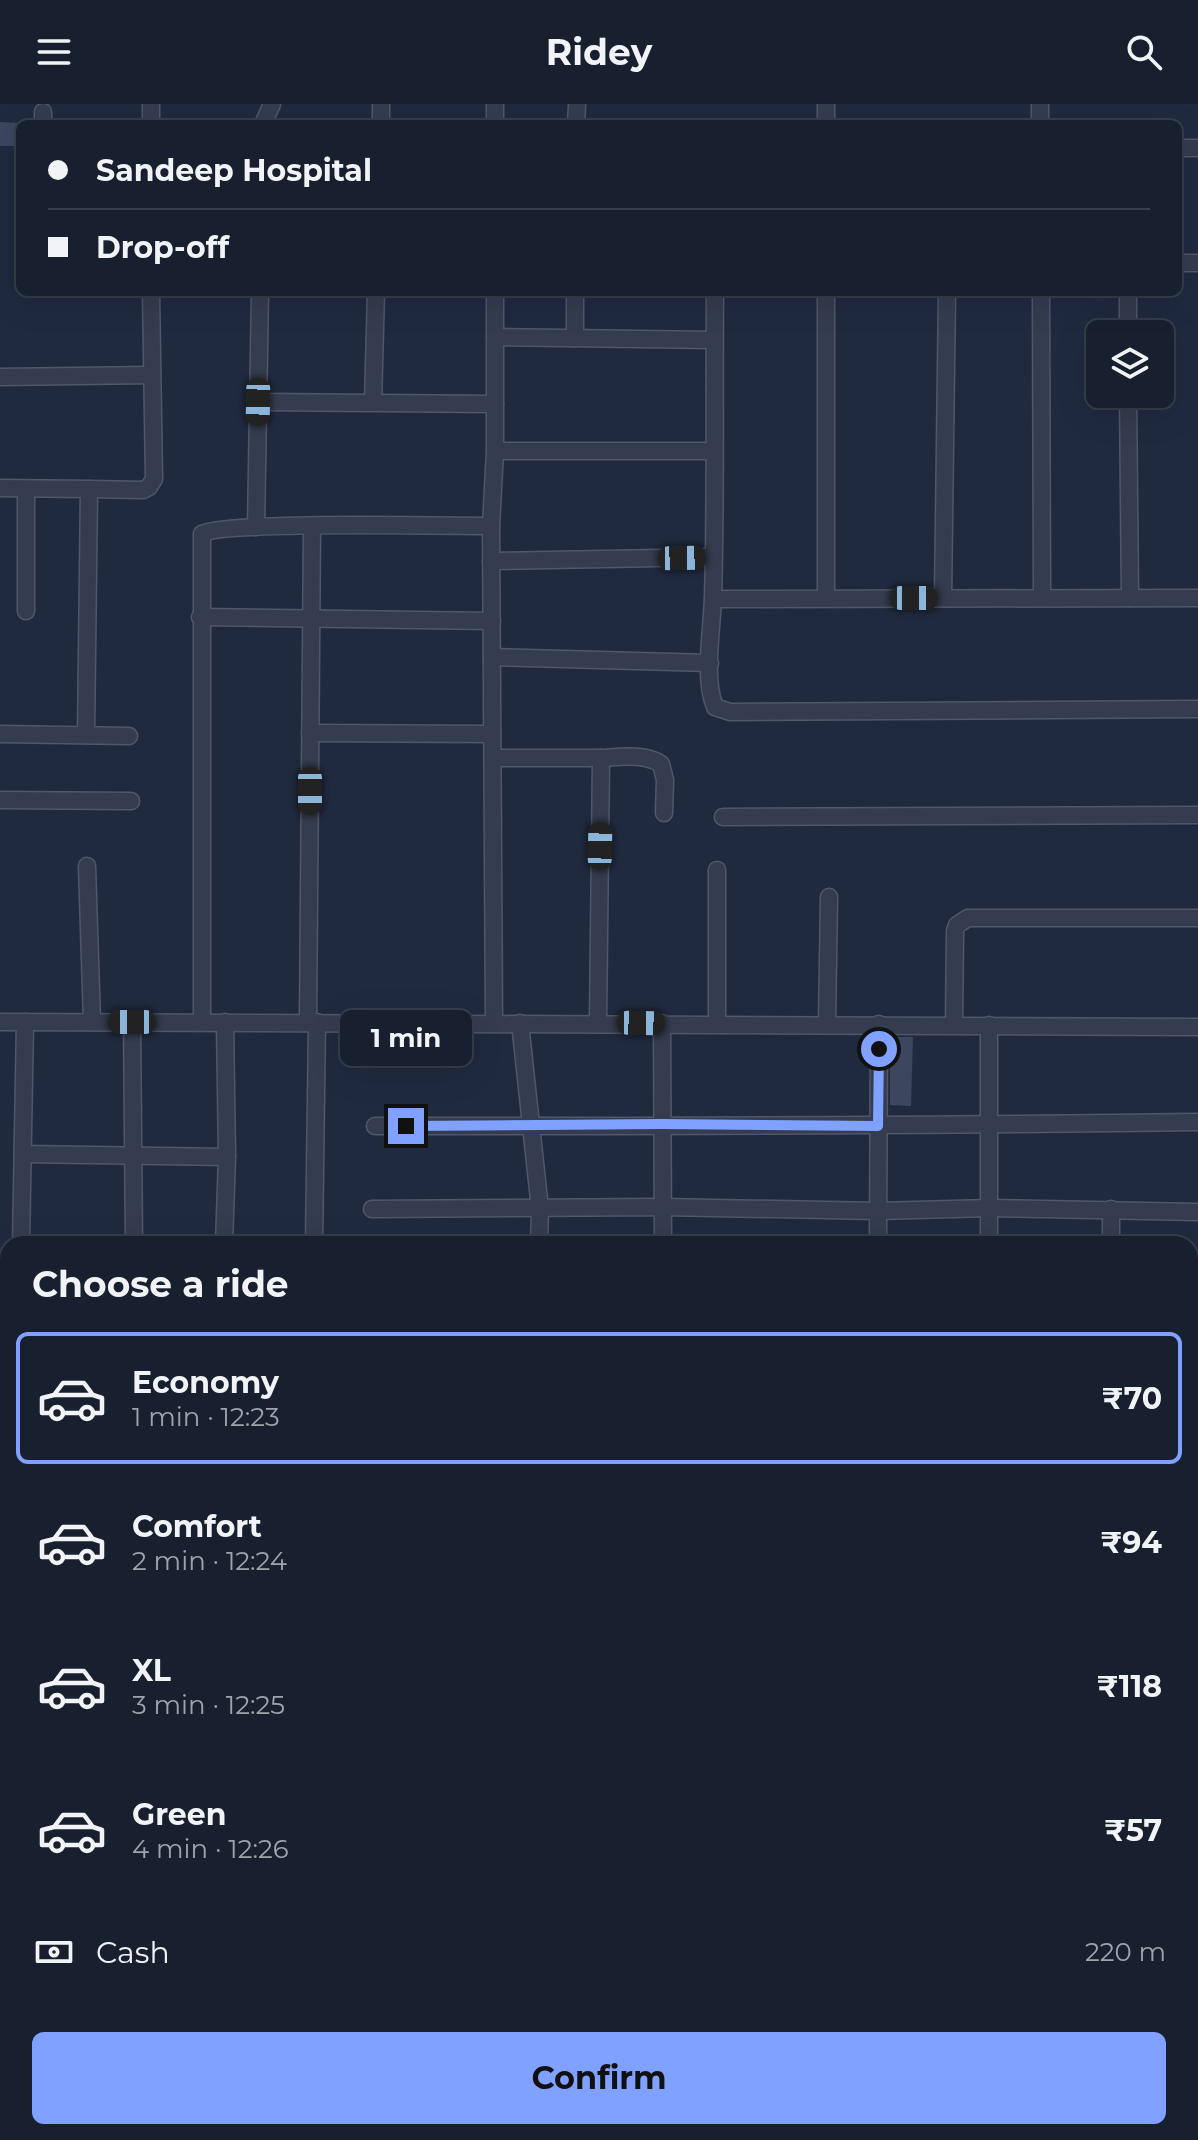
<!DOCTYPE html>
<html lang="en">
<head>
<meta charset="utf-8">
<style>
	body { margin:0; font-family:Montserrat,sans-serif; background:#212837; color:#f1f3f6; height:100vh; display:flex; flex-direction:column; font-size:30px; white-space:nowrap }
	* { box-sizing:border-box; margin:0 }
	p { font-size:26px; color:#9fa3aa }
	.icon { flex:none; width:44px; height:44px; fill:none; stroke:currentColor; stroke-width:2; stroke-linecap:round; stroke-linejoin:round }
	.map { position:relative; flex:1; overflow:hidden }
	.drawer { position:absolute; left:0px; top:1132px; width:1198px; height:904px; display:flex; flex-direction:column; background:#18202f; border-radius:24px 24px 0 0; box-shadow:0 8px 32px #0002,0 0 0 2px #363e4b }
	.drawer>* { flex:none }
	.guide { position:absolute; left:16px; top:16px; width:1166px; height:176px; border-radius:12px; box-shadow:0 8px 32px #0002,0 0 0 2px #363e4b; display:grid; align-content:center; height:176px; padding:0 32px; background:#18202f }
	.controls { position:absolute; left:1086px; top:216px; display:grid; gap:16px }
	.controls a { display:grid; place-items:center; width:88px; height:88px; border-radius:12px; background:#18202f; box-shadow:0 8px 32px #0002,0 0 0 2px #363e4b; font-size:40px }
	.end { position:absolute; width:36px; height:36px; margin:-18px; border:10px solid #80a1ff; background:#111; box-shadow:0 0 0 4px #111 }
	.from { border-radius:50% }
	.bubble { position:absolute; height:56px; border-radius:12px; background:#18202f; box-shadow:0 8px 32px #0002,0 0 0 2px #363e4b; font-size:26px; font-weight:700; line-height:56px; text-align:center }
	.car { position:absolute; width:24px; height:48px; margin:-24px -12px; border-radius:10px; box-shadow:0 0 6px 2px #0007; background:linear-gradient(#222 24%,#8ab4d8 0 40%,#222 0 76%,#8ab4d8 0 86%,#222 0) }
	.guide b { display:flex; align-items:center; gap:28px; height:76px; font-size:30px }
	.guide b+b { border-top:2px solid #363e4b }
	.guide i { width:20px; height:20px; background:#f1f3f6 }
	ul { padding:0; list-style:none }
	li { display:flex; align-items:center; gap:24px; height:132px; margin:0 16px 12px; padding:0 16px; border:4px solid transparent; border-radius:12px }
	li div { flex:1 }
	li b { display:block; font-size:30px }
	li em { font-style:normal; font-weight:700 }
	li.current { border-color:#80a1ff }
	li>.icon { width:72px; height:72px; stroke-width:1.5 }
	h2 { padding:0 32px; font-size:36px; line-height:96px }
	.pay { display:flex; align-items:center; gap:20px; height:88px; padding:0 32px; font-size:30px }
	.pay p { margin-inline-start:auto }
	.button { display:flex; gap:16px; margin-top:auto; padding:16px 32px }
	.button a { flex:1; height:92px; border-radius:12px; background:#80a1ff; color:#111; font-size:32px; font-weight:700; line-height:92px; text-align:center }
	header { display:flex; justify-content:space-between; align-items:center; height:104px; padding:0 32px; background:#18202f; font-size:36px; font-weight:700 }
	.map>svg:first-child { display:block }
	.building { fill:#3c465f }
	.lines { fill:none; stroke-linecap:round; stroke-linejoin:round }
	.street-casing { stroke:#505769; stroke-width:19 }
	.secondary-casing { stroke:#505769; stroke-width:25 }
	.street { stroke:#353c4f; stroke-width:16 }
	.secondary { stroke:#424a62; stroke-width:22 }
	.route { stroke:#80a1ff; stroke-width:10 }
</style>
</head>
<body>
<header><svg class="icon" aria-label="menu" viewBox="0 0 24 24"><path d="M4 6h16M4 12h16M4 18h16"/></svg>Ridey<svg class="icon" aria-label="search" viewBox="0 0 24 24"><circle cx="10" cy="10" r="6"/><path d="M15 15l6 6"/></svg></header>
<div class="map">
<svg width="1198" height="2036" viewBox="0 0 1198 2036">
	<rect width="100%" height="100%" fill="#202a3f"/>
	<g class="building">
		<path d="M0 18 20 19V42H0Z"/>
		<path d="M890 933H913L911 1002 890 1001Z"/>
	</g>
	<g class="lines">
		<defs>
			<g id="street">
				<path d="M495 0V20"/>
				<path d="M1040 0V20"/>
				<path d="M43 20V8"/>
				<path d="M151 20V0"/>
				<path d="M263 20 272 0"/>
				<path d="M381 20V0"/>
				<path d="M576 20 577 2"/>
				<path d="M826 20V0"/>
				<path d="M1178 44H1198"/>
				<path d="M1178 159H1198"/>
				<path d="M715 188C714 290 716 392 713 494 712 525 703 575 715 603L730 608 1198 605"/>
				<path d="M826 188V494"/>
				<path d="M1041 188 1042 494"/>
				<path d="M1128 230V188"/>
				<path d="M495 233 714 236"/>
				<path d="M575 234V188"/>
				<path d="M0 273 152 271"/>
				<path d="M1128 290 1130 494"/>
				<path d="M258 298 495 300"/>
				<path d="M373 298 376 188"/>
				<path d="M495 347H714"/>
				<path d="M0 384 89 385 86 631"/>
				<path d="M26 385V507"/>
				<path d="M89 385 143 386 149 383 154 375 151 188"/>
				<path d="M491 422 495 347V188"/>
				<path d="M256 423 260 188"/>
				<path d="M491 457 713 453"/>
				<path d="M943 494 947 188"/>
				<path d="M713 495 1198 494"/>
				<path d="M200 513 492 517"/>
				<path d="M492 553 710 559"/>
				<path d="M310 629 492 630"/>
				<path d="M0 630 129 632"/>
				<path d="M493 654H601L598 919"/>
				<path d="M601 654C621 653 644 649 661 660L665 676 664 709"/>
				<path d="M0 696 131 697"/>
				<path d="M723 713 1198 711"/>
				<path d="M87 762 92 918"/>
				<path d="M717 766V919"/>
				<path d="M0 918 1198 923"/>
				<path d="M132 918 134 1140"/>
				<path d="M202 918V430C220 417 451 422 491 422L494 919"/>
				<path d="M225 918 227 1053"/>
				<path d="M308 918 312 423"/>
				<path d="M520 919 540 1105 539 1140"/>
				<path d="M662 919 663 1140"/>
				<path d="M827 920 829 793"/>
				<path d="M954 920 955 827 957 821 968 814H1198"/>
				<path d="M989 921V1140"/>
				<path d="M375 1022C649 1022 924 1022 1198 1018"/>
				<path d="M23 1050 227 1053 224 1140"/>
				<path d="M372 1105 663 1103 878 1107 989 1104 1198 1108"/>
				<path d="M1111 1105V1140"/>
				<path d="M21 1140 25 918"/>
				<path d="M314 1140 317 918"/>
				<path d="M878 1140 879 920"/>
				<path d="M1190 1183H1198"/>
				<path d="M1190 1273H1198"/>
				<path d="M0 1317H8"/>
				<path d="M1190 1362H1198"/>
				<path d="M0 1444H8"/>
				<path d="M1190 1476H1198"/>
				<path d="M0 1643 8 1642"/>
				<path d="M1190 1796 1198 1778"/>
				<path d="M0 1881H8"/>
				<path d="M213 2028 214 2036"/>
				<path d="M304 2028V2036"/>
				<path d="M490 2028V2036"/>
				<path d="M396 2036V2028"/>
				<path d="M564 2036V2028"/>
				<path d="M618 2036V2028"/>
				<path d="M689 2036V2028"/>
				<path d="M779 2036V2028"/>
				<path d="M862 2036V2028"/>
				<path d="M941 2036 942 2028"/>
				<path d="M1028 2036V2028"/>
				<path d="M1114 2036 1115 2028"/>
			</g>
			<g id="secondary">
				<path d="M0 1162 8 1165"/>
				<path d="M1190 1662 1198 1666"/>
				<path d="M0 1703 8 1730"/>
				<path d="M97 2028 99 2036"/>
			</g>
		</defs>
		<use href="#street" class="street-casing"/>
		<use href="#secondary" class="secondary-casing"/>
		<use href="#street" class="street"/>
		<use href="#secondary" class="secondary"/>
	</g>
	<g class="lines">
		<path class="route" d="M406 1022 662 1020 878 1022 879 945"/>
	</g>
</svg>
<div class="controls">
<a><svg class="icon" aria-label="layers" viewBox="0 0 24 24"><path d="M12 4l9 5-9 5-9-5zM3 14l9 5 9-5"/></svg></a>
</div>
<i class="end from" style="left:879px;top:945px"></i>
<i class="end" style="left:406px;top:1022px"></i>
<div class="bubble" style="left:340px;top:906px;width:132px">1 min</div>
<i class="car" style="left:258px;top:298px;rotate:181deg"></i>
<i class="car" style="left:682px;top:454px;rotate:89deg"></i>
<i class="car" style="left:914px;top:494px;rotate:90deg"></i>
<i class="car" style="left:310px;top:687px;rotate:180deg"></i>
<i class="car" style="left:600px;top:742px;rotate:1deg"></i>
<i class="car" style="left:132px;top:918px;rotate:270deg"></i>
<i class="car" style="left:641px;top:919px;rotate:91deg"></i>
<div class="guide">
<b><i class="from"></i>Sandeep Hospital</b>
<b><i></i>Drop-off</b>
</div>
<section class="drawer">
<h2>Choose a ride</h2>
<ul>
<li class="current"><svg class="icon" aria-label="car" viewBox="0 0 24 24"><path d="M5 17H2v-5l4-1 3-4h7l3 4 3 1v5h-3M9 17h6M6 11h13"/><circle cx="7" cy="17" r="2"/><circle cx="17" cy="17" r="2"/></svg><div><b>Economy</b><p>1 min · 12:23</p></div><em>₹70</em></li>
<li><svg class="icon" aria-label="car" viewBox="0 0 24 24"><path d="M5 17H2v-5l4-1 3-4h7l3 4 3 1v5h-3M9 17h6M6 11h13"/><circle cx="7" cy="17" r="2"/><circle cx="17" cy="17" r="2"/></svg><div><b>Comfort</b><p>2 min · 12:24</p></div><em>₹94</em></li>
<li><svg class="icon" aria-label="car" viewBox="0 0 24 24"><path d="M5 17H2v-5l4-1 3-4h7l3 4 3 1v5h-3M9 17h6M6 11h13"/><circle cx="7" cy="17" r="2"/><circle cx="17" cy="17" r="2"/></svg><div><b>XL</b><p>3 min · 12:25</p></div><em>₹118</em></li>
<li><svg class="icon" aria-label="car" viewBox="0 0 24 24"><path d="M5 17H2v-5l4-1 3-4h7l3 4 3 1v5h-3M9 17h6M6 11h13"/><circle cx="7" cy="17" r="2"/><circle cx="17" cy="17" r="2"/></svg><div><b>Green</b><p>4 min · 12:26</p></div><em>₹57</em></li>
</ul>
<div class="pay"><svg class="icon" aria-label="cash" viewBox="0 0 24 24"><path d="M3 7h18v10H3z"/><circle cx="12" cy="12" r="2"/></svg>Cash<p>220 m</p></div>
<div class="button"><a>Confirm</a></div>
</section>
</div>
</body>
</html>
